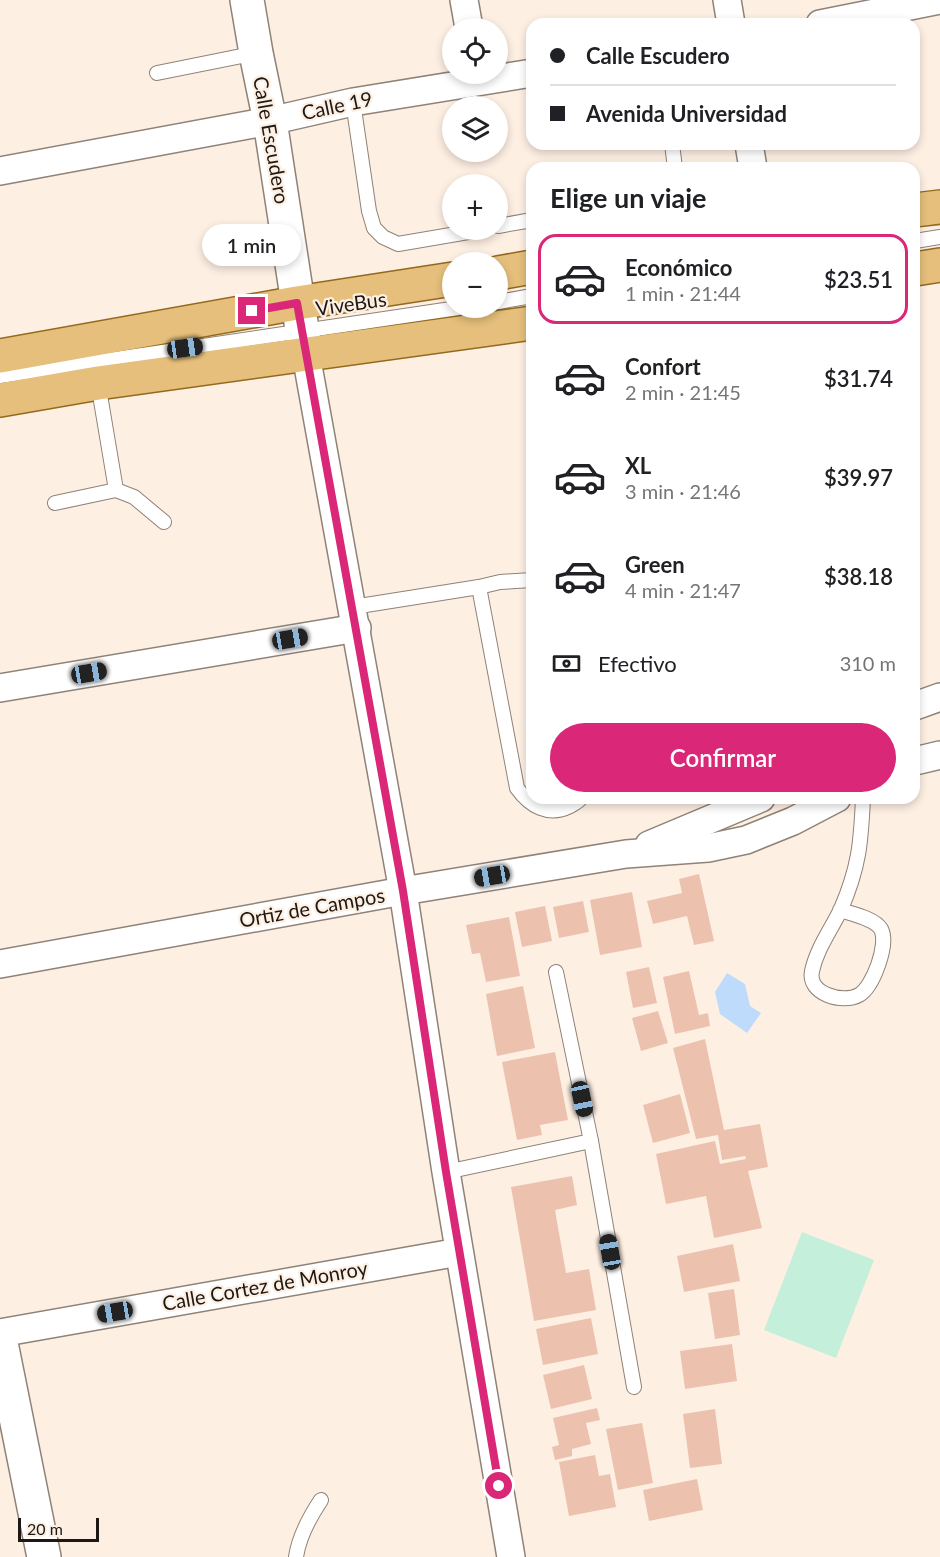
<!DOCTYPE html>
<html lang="es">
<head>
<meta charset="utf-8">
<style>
	body { margin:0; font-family:Lato,sans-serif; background:#f6f6f6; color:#202124; height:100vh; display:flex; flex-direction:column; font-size:22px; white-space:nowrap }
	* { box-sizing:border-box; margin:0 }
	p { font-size:20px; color:#757577 }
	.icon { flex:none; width:33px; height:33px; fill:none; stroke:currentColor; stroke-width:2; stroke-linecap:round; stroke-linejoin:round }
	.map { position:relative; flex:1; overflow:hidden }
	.sheet { position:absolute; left:526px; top:162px; width:394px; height:642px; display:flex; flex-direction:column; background:#fff; border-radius:18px; box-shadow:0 3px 9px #0003 }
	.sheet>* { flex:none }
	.hud { position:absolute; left:526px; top:18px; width:394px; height:132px; border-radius:18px; box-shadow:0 3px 9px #0003; display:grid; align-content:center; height:132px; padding:0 24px; background:#fff }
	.fabs { position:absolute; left:442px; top:18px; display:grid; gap:12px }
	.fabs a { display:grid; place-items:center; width:66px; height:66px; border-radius:50%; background:#fff; box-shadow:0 3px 9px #0003; font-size:30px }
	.scale { position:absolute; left:18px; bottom:15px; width:81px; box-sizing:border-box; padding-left:6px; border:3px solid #1d1814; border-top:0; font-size:16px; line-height:21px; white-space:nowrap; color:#1d1814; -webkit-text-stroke:4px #feefe3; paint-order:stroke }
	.end { position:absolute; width:27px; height:27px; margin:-14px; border:8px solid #db2777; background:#fff; box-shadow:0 0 0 3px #fff }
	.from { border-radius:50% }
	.bubble { position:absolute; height:42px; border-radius:21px; background:#fff; box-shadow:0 3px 9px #0003; font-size:20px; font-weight:600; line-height:42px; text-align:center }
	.car { position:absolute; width:18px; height:36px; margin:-18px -9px; border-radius:8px; box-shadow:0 0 4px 2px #0007; background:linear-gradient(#222 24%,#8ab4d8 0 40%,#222 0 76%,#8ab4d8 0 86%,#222 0) }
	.hud b { display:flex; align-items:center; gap:21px; height:57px; font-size:22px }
	.hud b+b { border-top:2px solid #e0e0e0 }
	.hud i { width:15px; height:15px; background:#202124 }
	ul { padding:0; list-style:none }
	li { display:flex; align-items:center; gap:18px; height:90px; margin:0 12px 9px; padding:0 12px; border:3px solid transparent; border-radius:18px }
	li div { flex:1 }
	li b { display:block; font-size:22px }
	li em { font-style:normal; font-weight:600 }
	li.current { border-color:#db2777 }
	li>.icon { width:54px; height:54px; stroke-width:1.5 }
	h2 { padding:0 24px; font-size:27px; line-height:72px }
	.pay { display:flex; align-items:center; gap:15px; height:66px; padding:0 24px; font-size:22px }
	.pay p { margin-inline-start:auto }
	.cta { display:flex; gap:12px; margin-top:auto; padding:12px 24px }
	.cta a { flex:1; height:69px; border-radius:36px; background:#db2777; color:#fff; font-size:24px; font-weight:600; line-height:69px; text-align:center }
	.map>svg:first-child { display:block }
	.green { fill:#c4efda }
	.water { fill:#bedbfb }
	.building { fill:#ecc2af }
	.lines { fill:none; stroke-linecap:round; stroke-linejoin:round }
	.lane-casing { stroke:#8f8277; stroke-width:16 }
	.street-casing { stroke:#8f8277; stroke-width:30 }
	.secondary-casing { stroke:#8f8277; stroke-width:36 }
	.primary-casing { stroke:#93691e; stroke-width:36 }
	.lane { stroke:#fff; stroke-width:14 }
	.street { stroke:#fff; stroke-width:27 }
	.secondary { stroke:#fff; stroke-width:33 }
	.primary { stroke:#e5bf7b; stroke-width:33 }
	.route { stroke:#db2777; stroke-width:8 }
	.labels { text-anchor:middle; stroke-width:4.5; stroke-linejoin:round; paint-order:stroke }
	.street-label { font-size:20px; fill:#1d1814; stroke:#feefe3 }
</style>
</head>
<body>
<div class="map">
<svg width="940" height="1557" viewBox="0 0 940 1557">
	<rect width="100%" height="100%" fill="#feefe3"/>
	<path class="green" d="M802 1232 874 1260 836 1358 764 1330Z"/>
	<path class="water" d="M727 973 745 984 750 1006 761 1013 747 1033 720 1014 715 992Z"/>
	<g class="building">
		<path d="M699 874 714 941 694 945 687 916 653 924 647 901 682 893 679 879Z"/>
		<path d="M632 892 642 947 600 955 590 900Z"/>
		<path d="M583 901 589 932 559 938 553 907Z"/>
		<path d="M545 906 552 941 522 947 515 912Z"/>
		<path d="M509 917 520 976 486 982 480 953 472 954 466 925Z"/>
		<path d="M649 967 657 1003 633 1008 626 972Z"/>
		<path d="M689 971 699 1015 708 1013 710 1026 675 1034 663 977Z"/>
		<path d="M523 986 535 1048 497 1056 486 994Z"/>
		<path d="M658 1011 668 1043 641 1051 632 1018Z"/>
		<path d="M705 1039 724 1130 760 1124 768 1167 748 1171 762 1228 714 1238 706 1196 666 1204 656 1154 715 1141 720 1164 746 1159 745 1156 722 1160 718 1135 696 1139 673 1048Z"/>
		<path d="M555 1052 568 1120 540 1125 542 1135 517 1140 502 1062Z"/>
		<path d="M680 1094 690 1133 653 1143 643 1105Z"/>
		<path d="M572 1176 577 1205 555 1210 566 1273 589 1269 596 1310 534 1321 511 1187Z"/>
		<path d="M733 1244 740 1281 684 1292 677 1256Z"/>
		<path d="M734 1289 740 1335 715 1339 708 1293Z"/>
		<path d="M591 1318 598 1354 543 1365 536 1329Z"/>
		<path d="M732 1344 737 1381 685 1389 680 1351Z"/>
		<path d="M584 1365 592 1399 551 1409 543 1375Z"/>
		<path d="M597 1408 600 1420 586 1423 591 1444 572 1449V1456L555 1460 552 1447 559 1445 553 1418Z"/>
		<path d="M715 1409 722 1464 690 1468 683 1414Z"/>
		<path d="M642 1423 653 1483 618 1490 606 1429Z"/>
		<path d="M595 1455 599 1476 610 1474 616 1507 569 1516 559 1462Z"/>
		<path d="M697 1479 703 1510 649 1521 643 1490Z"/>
	</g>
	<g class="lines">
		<defs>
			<g id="lane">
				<path d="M157 73 256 53"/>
				<path d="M353 102 369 211 374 228 383 237 398 244 480 230"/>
				<path d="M672 144 675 168"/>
				<path d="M498 226 532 220"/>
				<path d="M915 241 940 237"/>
				<path d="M498 302 532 296"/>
				<path d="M0 376 458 308"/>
				<path d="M116 490 134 497 164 522"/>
				<path d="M55 503 116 490 98 383"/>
				<path d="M479 587 517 788C530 806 548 817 570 806 575 803 578 802 581 798"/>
				<path d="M353 607 479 587 500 582 532 580"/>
				<path d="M840 910C852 914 874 918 881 929 889 944 873 987 859 995 843 1004 807 994 812 971 817 948 831 930 841 909 859 867 861 843 863 798"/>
				<path d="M556 972 591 1141 634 1387"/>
				<path d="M446 1172 591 1141"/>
				<path d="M296 1557C299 1536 309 1518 321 1500"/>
			</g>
			<g id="street">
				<path d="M464 0 469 28"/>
				<path d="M727 0 731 24"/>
				<path d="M820 24 940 0"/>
				<path d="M749 144 753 168"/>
				<path d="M0 171 270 121 353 102 532 73"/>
				<path d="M306 355 403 891 446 1172 511 1557"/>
				<path d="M0 688 357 628"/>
				<path d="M915 706 940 697"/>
				<path d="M915 761 940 755"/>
				<path d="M649 845 761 798"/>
				<path d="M0 964 403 891 626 854 708 848 746 840 793 821 837 798"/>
				<path d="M0 1333 459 1252"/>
			</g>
			<g id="secondary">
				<path d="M247 0 256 53 270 121 306 355"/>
				<path d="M0 1338 44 1557"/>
			</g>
			<g id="primary">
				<path d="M915 210 940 207"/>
				<path d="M915 269 940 265"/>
				<path d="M498 273 532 267"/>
				<path d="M0 356 297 303 453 279"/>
				<path d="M0 400 98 383 532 323"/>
			</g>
		</defs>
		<use href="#lane" class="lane-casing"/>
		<use href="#street" class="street-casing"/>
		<use href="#secondary" class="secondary-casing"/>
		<use href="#primary" class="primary-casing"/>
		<use href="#lane" class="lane"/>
		<use href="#street" class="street"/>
		<use href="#secondary" class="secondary"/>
		<use href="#primary" class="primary"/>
	</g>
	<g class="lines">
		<path class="route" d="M252 311 297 303 403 891 446 1172 499 1486"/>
	</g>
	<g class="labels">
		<g class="street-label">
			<text transform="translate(337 106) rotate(-12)" y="7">Calle 19</text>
			<text transform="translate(271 140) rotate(80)" y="7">Calle Escudero</text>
			<text transform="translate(351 304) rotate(-8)" y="7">ViveBus</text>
			<text transform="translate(312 908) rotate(-10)" y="7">Ortiz de Campos</text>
			<text transform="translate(265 1286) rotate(-10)" y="7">Calle Cortez de Monroy</text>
		</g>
	</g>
</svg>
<div class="fabs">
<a><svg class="icon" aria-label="locate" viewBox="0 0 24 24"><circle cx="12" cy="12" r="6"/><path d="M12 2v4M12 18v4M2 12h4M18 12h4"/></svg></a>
<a><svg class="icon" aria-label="layers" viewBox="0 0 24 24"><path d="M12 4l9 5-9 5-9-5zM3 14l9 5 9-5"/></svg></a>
<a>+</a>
<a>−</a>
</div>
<div class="scale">20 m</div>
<i class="end from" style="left:499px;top:1486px"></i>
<i class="end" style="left:252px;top:311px"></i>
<div class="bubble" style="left:202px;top:224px;width:99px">1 min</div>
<i class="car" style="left:185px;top:348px;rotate:82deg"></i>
<i class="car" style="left:290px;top:639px;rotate:80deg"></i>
<i class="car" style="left:89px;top:673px;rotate:80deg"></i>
<i class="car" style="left:492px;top:876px;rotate:260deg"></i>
<i class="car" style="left:582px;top:1099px;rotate:168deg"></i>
<i class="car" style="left:610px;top:1252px;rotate:350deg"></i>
<i class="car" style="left:115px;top:1312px;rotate:260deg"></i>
<div class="hud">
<b><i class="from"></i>Calle Escudero</b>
<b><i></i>Avenida Universidad</b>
</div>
<section class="sheet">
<h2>Elige un viaje</h2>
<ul>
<li class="current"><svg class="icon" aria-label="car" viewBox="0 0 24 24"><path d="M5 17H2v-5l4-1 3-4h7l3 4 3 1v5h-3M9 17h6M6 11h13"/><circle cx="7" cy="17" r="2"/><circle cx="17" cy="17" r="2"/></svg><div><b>Económico</b><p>1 min · 21:44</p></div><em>$23.51</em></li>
<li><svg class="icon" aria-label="car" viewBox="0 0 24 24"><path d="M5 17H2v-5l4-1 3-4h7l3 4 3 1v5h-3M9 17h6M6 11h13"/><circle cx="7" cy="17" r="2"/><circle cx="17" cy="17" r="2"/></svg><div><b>Confort</b><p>2 min · 21:45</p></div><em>$31.74</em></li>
<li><svg class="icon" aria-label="car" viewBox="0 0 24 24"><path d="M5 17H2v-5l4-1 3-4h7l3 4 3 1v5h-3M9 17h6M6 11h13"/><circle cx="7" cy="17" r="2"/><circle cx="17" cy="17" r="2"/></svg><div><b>XL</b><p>3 min · 21:46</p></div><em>$39.97</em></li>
<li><svg class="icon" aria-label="car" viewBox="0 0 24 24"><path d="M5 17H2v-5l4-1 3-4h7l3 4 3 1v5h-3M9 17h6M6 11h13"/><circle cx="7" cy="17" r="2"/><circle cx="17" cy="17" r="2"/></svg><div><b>Green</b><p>4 min · 21:47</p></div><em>$38.18</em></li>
</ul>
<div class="pay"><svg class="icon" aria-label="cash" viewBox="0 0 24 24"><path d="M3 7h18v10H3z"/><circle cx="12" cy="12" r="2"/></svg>Efectivo<p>310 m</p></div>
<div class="cta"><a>Confirmar</a></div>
</section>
</div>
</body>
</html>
